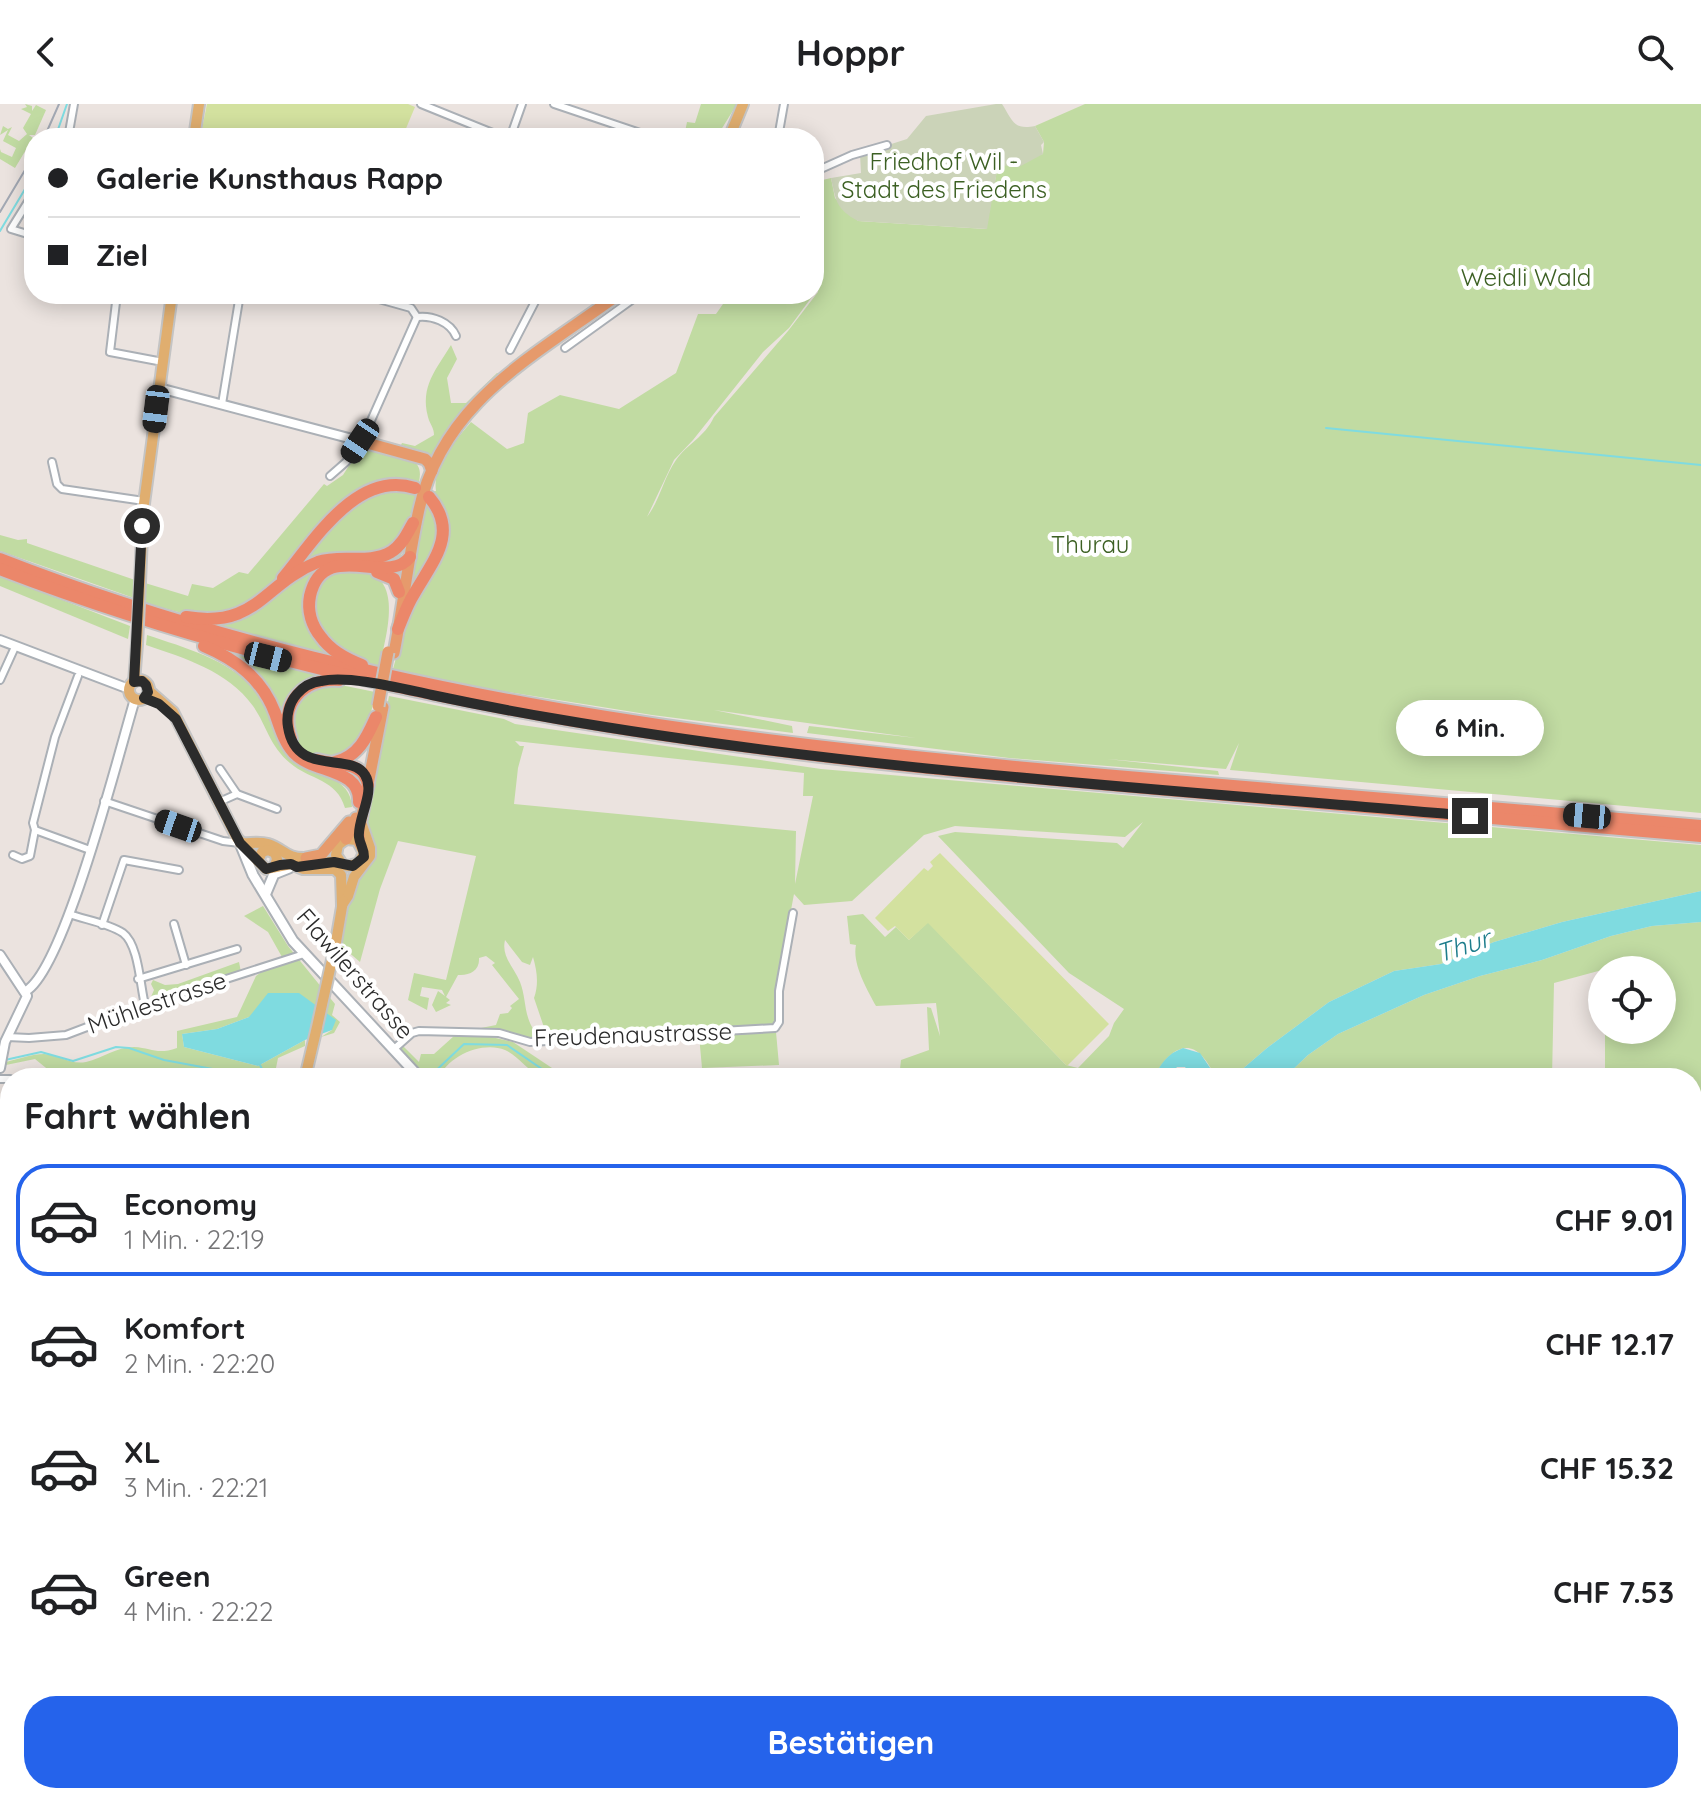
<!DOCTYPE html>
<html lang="de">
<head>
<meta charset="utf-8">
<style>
	body { margin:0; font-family:Quicksand,sans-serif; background:#f6f6f6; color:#202124; height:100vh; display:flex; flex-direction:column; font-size:30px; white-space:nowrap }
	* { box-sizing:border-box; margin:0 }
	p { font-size:26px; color:#757577 }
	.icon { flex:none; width:44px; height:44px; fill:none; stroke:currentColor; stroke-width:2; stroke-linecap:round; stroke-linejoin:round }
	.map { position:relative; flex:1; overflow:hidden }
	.details { position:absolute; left:0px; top:964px; width:1702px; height:736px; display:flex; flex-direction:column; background:#fff; border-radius:32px 32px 0 0; box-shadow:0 4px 20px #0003 }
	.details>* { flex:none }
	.hud { position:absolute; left:24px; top:24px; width:800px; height:176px; border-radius:32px; box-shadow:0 4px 20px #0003; display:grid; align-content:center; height:176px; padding:0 24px; background:#fff }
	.buttons { position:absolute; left:1588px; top:852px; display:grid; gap:16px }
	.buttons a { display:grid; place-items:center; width:88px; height:88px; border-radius:50%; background:#fff; box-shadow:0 4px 20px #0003; font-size:40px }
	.end { position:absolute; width:36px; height:36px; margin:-18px; border:10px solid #2b2b2b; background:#fff; box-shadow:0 0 0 4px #fff }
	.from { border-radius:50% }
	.bubble { position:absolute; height:56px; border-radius:28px; background:#fff; box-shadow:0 4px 20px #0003; font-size:26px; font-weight:800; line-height:56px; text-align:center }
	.car { position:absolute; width:24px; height:48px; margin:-24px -12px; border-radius:10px; box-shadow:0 0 6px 2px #0007; background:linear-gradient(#222 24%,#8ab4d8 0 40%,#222 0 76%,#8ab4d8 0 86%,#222 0) }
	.hud b { display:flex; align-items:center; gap:28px; height:76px; font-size:30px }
	.hud b+b { border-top:2px solid #e0e0e0 }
	.hud i { width:20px; height:20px; background:#202124 }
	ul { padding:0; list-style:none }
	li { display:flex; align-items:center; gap:24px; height:112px; margin:0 16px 12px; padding:0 8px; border:4px solid transparent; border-radius:32px }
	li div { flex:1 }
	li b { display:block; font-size:30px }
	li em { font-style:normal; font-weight:800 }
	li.selected { border-color:#2563eb }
	li>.icon { width:72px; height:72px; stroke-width:1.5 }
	h2 { padding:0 24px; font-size:36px; line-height:96px }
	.primary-button { display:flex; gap:16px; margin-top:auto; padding:16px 24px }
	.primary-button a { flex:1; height:92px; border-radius:32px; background:#2563eb; color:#fff; font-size:32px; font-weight:800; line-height:92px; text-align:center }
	header { display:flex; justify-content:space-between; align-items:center; height:104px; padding:0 24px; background:#fff; font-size:36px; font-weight:800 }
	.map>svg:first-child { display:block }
	.green { fill:#c1dba2; fill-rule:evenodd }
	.cemetery { fill:#cbd3b8 }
	.pitch { fill:#d3e19f }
	.water { fill:#7fdbe0 }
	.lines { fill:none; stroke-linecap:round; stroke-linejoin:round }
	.stream { stroke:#7fdbe0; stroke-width:2 }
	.minor-casing { stroke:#abb0b6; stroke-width:10 }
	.tertiary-casing { stroke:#abb0b6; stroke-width:12 }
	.secondary-casing { stroke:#abb0b6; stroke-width:13 }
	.primary-casing { stroke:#c4c4c4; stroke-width:14 }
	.trunk-casing { stroke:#c4c4c4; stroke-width:15 }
	.motorway-casing { stroke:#c4c4c4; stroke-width:16 }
	.minor { stroke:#fff; stroke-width:6 }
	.tertiary { stroke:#fff; stroke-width:8 }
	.secondary { stroke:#fff; stroke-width:9 }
	.primary { stroke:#e0ae6f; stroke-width:10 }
	.trunk { stroke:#e69a6c; stroke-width:11 }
	.motorway { stroke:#eb876a; stroke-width:12 }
	.rail { stroke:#a2a8b3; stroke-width:2 }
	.primary-bridge-casing { stroke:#c4c4c4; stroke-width:14; stroke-linecap:butt }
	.trunk-bridge-casing { stroke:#c4c4c4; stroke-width:15; stroke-linecap:butt }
	.primary-bridge { stroke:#e0ae6f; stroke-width:10 }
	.trunk-bridge { stroke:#e69a6c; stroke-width:11 }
	.route { stroke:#2b2b2b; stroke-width:10 }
	.labels { text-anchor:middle; stroke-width:8; stroke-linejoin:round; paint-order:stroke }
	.park-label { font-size:24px; fill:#3c6023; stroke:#fff }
	.street-label { font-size:24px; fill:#2b2b2b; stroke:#fff }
	.water-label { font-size:26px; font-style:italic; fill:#1e7d8c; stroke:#fff }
</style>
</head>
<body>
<header><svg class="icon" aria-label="back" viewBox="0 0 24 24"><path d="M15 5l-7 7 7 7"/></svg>Hoppr<svg class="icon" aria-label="search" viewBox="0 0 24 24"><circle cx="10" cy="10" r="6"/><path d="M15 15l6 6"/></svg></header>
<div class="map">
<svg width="1701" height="1700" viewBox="0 0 1701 1700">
	<rect width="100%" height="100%" fill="#ebe3df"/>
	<g class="green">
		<path d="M25 0 32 2V7L36 1 46 6 35 31H29L33 34 15 64 0 55V45L1 48 12 53 16 44 3 37 8 26 0 31 3 22 8 25 12 23 8 31 19 37 27 30 23 24 31 10 21 5 27 3Z"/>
		<path d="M701 0H737L716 34 684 33 687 18 695 19Z"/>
		<path d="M1085 0H1701V709L1230 666 1239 639 1226 665 1107 655 1218 667 1219 671 1009 654 807 629 809 622 916 634 714 606 792 622 793 629 652 611 501 587V590L393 565 409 507 445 439 435 403 441 435 404 506 414 443 432 377 431 388 436 387C432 362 456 336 471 318L507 345 524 339 528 309 560 291 619 305 676 269 698 210H716L730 190H814L789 224 763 248 693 336 674 356 647 413C660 396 664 373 676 356 688 339 704 334 714 313L788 227 818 188 817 185 814 190V78L831 74 835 94 858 117 986 125 998 61 1043 50 1044 38 1035 22Z"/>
		<path d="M451 241 457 255 447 274 451 299H466L497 269 501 270 432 357 424 352 425 348 401 341 402 339 415 342 434 331C434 323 430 321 428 313 420 282 436 266 451 241Z"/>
		<path d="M362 341 410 354C424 363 420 373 417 387 409 416 404 448 368 451 353 452 339 450 324 454 311 456 302 464 290 470 315 433 364 368 414 385L416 381C336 351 298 487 235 508 204 518 173 507 144 498L145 479 188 492 192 480 213 484 239 468 248 470 324 380 327 382 343 371Z"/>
		<path d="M0 431 18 436 27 435V439L135 476 134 494 0 447Z"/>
		<path d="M403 442 399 460 326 464 308 510 338 555 202 517 226 516 316 462Z"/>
		<path d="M346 465C354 466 365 467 372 470 402 485 384 538 380 562 346 555 333 540 313 513 316 484 316 473 346 465Z"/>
		<path d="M0 472 130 522 128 535 0 482Z"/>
		<path d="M147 531C192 546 245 560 270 606 277 620 281 639 291 651 310 674 350 668 352 703L345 704C337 675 310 676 290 659 269 641 267 622 253 602 228 567 184 554 146 541Z"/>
		<path d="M229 548 324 573C317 576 308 578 301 583 282 598 280 628 296 646 313 665 349 656 359 669L315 659C286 648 285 621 273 597 262 576 247 563 228 551Z"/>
		<path d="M331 579 375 588C372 605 368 633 354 645 335 660 299 657 293 630 292 624 293 617 293 611 293 604 296 594 302 590 310 584 323 582 331 579Z"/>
		<path d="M389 592 504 615 515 620 821 665 1701 741V787L1562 818 1494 838 1441 860 1394 867 1329 898 1267 944 1232 974H1217C1212 967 1208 958 1202 952 1183 931 1162 956 1154 974H864L900 965 901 956 929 946 927 903 931 904 940 932 936 899 876 902C867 885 852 860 856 841L850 840 847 812 863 810 885 833 896 823 909 836 928 818 1066 961 1078 964 1109 932 1114 919 1124 905 1069 869 938 732 955 728 1117 739 1123 744 1143 718 1125 733 955 722 924 731 852 797 804 801 794 790 776 886V916L774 921 548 935 534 894C539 880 537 867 533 853L530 861 522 858 505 836C501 853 514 863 520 878 526 893 524 909 532 923 536 929 537 928 543 931L542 935H538L481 926V924L496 921 500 910 508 909 512 904 510 902 519 895 492 861 495 859 486 852 479 854C480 867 469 872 458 871L446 893 450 896 446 899 451 901 436 908 432 901 438 887 445 892 442 886 422 883 420 892 429 894 427 906 408 896 414 869 446 876 476 752 398 737 380 785 360 858 346 846 339 850C343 829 343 802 353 782 358 773 374 762 373 751 373 739 367 727 366 714ZM515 637 804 669 803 692H813L795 780 796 727 514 700 518 664 524 642H520Z"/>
		<path d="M263 802 288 842 335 900 332 911 340 918 334 929 321 933 332 926 249 913 217 925 182 930 184 943 258 962 305 936V942L278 954 275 969 289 974H135L129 972 126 974H90L51 968 35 955 6 961V958C18 955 32 950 44 950 59 951 70 961 86 958 103 954 116 943 134 943 152 944 157 951 177 944V927L237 913 256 872 282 853 268 828 244 812Z"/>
		<path d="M1701 818V995H1696L1701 1029V1172L1692 1176V974H1605V926H1662V866H1602L1554 879 1552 974H1284L1308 951 1338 930 1424 891 1480 872 1542 856 1611 832 1652 822Z"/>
		<path d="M239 858 241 868 155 896 150 895 154 886 151 880 153 876 165 881 178 880Z"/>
		<path d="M776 928 779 961 702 964 699 931Z"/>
		<path d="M454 932H487L513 938 567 974C559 974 548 976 541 973 528 967 518 952 505 946 482 937 448 952 439 974H429L400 948 402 941 419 958 421 950H434Z"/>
		<path d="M1692 1260 1701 1263V1370L1692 1369Z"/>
		<path d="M1701 1539V1700H1693L1680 1690H1692V1542Z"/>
		<path d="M124 1690H279L227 1700H129Z"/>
		<path d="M576 1690H731L736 1700H588Z"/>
		<path d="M777 1690H844L855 1700H782Z"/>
		<path d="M1445 1690H1622L1616 1700H1447L1449 1694Z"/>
	</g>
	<path class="cemetery" d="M996 0H1002C1013 17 1013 26 1035 22L1044 38 1041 41 1043 50 1019 63 998 61 987 125 858 117C836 105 836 97 831 74L861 69 860 50 907 35 926 12Z"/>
	<g class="pitch">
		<path d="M207 0H408L415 3 402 34H210L201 30Z"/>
		<path d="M940 749 1109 920 1067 962 928 819 909 836 895 822 888 827 875 814 924 764 928 767 933 762 930 758Z"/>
	</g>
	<g class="water">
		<path d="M1701 787V818L1652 822 1611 832 1542 856 1480 872 1424 891 1338 930 1308 951 1284 974H1232L1267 944 1329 898 1394 867 1441 860 1494 838 1562 818Z"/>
		<path d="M268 889H299L336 916 332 926 305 936 258 962 184 943 182 930 217 925 249 913Z"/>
		<path d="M1183 944 1200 949 1217 974H1193L1185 963H1177L1168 974H1154C1161 959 1167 950 1183 944Z"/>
	</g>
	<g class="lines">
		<g class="stream">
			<path d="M55 34 67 0"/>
			<path d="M0 127 34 70"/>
			<path d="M1326 324 1701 361"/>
			<path d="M5 956 41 948 73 957 116 943 129 944 164 956 261 974"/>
			<path d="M260 961 263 967 271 974"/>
			<path d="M323 974H337"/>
			<path d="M428 974 464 940 507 941 555 974"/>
			<path d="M879 974 941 965 954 970 956 974"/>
		</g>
		<defs>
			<g id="minor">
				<path d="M421 0 505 34"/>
				<path d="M554 0 655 34"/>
				<path d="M68 34 74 0"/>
				<path d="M510 34 522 0"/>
				<path d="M778 34 784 0"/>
				<path d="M814 68 852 51 887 41"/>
				<path d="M34 88 11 125 34 132"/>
				<path d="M117 190 110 248 163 258"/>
				<path d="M361 190 411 204 417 213"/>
				<path d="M417 213C432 211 450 218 456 232"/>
				<path d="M565 244 640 190"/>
				<path d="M510 246 539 190"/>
				<path d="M222 300 240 190"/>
				<path d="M52 358 57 380 62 385 144 397"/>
				<path d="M330 372 346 358 365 330 417 213"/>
				<path d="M78 572 55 633 33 719 35 726 90 746"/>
				<path d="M0 576 15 543"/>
				<path d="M220 665 237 690"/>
				<path d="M104 697 223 737 240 739"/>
				<path d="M219 698 237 690 277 705"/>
				<path d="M13 751 22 755 30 752 35 726"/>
				<path d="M69 810C86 816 108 819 123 829 139 841 140 882 145 901"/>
				<path d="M174 820 186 861"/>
				<path d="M102 821 124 756 179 766"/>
				<path d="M138 875 237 845"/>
				<path d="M7 933 29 934 66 931 145 901 304 850"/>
				<path d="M394 945 412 929 419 927 499 929 530 938 775 924 779 918V887L793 809"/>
				<path d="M30 974 53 972 81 974"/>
				<path d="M0 975H10"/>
				<path d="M0 1008 10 1009"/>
				<path d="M0 1062 10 1064"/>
				<path d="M0 1190 10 1191"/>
				<path d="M0 1427 10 1479"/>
				<path d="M0 1589 2 1599 0 1609"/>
				<path d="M1097 1700C1118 1687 1175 1693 1201 1693"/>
			</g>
			<g id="tertiary">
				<path d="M159 284 360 337"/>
				<path d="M0 536 129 585"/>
				<path d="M0 851 27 892 5 938 0 964"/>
				<path d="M26 887C65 864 119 648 135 595"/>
				<path d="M1692 1371 1701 1372"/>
			</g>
			<g id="secondary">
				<path d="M240 739 253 771 293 837 420 974"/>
				<path d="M266 789 274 770 289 764"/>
				<path d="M0 1313 10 1318"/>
				<path d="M925 1690 936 1700"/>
			</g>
			<g id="primary">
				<path d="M194 34 199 0"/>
				<path d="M729 34 743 0"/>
				<path d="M140 478 143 407 172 190"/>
				<circle cx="139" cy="586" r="10"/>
				<path d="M134 578 137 540"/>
				<path d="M148 586 173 608 237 734 258 757"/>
				<path d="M240 739C249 740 258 737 268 740 284 745 286 755 306 754"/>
				<path d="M329 758 349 762 359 759 364 749 357 736 346 735 338 741 336 751 342 760"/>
				<path d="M275 762 277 755 275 749 268 746 262 748 258 757 266 765 291 760 303 765H335L341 771 342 801"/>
				<path d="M342 801 348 792 354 773 370 752V744L362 721"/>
				<path d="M336 838 343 797"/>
				<path d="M305 974 317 923"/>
				<path d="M51 1690 52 1700"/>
			</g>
			<g id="trunk">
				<path d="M360 337 425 355 429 359 432 367"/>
				<path d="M394 549C403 503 408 456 418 410 441 297 535 252 619 190"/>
				<path d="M346 735 356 714"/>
				<path d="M360 739 359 727 383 603"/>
				<path d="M306 754 321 751 349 718"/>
			</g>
			<g id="motorway">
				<path d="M0 455C364 597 752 641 1139 674 1326 690 1514 706 1701 722"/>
				<path d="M0 465C370 608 764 652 1156 685 1338 701 1519 716 1701 732"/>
				<path d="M377 468 394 475 399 488"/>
				<path d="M283 474C314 437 357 365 415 384"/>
				<path d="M186 513C258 525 263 479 318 458 341 450 369 461 391 448 402 441 407 430 413 419"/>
				<path d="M398 525C403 513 407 501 414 490 432 458 460 429 429 393"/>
				<path d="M204 542C237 556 262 575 275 609 280 623 284 638 294 649 313 669 361 664 359 698"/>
				<path d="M362 561C346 555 331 547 321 533 312 522 307 507 310 492 323 433 388 483 410 453"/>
				<path d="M291 635C278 599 304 574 339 576"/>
				<path d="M317 656C336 662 364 656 368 681"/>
				<path d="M335 658C359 652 367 633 376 613"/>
			</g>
		</defs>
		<use href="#minor" class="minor-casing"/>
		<use href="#tertiary" class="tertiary-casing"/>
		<use href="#secondary" class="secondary-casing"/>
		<use href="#primary" class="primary-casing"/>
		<use href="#trunk" class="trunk-casing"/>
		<use href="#motorway" class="motorway-casing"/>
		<use href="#minor" class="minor"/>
		<use href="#tertiary" class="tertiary"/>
		<use href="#secondary" class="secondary"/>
		<use href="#primary" class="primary"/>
		<use href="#trunk" class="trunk"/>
		<use href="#motorway" class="motorway"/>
		<g class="rail">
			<path d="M44 34 59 0"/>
			<path d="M0 108 34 51"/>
			<path d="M0 1103 10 1104"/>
			<path d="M1692 1418H1701"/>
			<path d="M0 1513 10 1523"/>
			<path d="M118 1690 122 1700"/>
		</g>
		<defs>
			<g id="primary-bridge">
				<path d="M137 540 140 478"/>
				<path d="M317 923 336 838"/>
			</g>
			<path id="trunk-bridge" d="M378 602 388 548"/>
		</defs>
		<use href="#primary-bridge" class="primary-bridge-casing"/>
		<use href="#trunk-bridge" class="trunk-bridge-casing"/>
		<use href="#primary-bridge" class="primary-bridge"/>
		<use href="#trunk-bridge" class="trunk-bridge"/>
	</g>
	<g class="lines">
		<path class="route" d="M142 422 134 578 142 577 146 581 148 588 144 594 159 600 176 615 240 739 266 765 280 761 291 760 297 763 334 758 353 762 364 753C364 744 360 741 359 733 357 715 376 688 365 671 351 647 296 674 288 623 286 612 289 599 297 590 303 583 312 578 321 577 350 571 403 585 432 591 474 600 516 608 557 615 859 667 1165 685 1470 712"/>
	</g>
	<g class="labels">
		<g class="park-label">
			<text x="944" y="66">Friedhof Wil -<tspan x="944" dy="28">Stadt des Friedens</tspan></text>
			<text x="1526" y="182">Weidli Wald</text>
			<text x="1090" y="449">Thurau</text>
		</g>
		<g class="street-label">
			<text transform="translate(355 870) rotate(49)" y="8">Flawilerstrasse</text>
			<text transform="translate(157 899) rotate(-19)" y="8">Mühlestrasse</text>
			<text transform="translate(633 931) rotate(-2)" y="8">Freudenaustrasse</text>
		</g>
		<g class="water-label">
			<text transform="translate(1463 842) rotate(-18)" y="9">Thur</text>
		</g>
	</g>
</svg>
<div class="buttons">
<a><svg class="icon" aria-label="locate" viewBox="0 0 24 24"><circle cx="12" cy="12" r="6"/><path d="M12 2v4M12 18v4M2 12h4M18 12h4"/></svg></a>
</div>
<i class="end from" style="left:142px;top:422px"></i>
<i class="end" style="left:1470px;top:712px"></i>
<div class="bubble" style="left:1396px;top:596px;width:148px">6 Min.</div>
<i class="car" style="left:156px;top:305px;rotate:187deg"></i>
<i class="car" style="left:360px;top:337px;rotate:214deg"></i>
<i class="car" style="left:268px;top:553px;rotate:104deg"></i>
<i class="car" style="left:1587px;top:712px;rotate:275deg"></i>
<i class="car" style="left:178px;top:722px;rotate:289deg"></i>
<div class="hud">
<b><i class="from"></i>Galerie Kunsthaus Rapp</b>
<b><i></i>Ziel</b>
</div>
<section class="details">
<h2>Fahrt wählen</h2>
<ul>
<li class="selected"><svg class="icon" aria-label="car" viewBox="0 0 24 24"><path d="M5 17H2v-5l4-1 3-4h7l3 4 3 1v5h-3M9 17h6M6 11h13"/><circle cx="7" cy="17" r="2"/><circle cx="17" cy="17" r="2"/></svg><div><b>Economy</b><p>1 Min. · 22:19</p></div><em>CHF 9.01</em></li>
<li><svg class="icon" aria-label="car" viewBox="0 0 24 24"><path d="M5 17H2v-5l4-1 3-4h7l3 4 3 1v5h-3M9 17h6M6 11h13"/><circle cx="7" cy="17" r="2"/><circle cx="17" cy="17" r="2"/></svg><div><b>Komfort</b><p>2 Min. · 22:20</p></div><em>CHF 12.17</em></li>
<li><svg class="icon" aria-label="car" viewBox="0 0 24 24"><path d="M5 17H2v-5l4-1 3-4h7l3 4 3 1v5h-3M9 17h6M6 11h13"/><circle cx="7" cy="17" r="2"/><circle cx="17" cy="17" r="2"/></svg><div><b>XL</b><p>3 Min. · 22:21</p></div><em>CHF 15.32</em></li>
<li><svg class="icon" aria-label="car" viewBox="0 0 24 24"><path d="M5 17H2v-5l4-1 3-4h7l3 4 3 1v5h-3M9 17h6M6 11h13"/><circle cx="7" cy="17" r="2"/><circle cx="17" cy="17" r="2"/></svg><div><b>Green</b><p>4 Min. · 22:22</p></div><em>CHF 7.53</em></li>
</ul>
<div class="primary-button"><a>Bestätigen</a></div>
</section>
</div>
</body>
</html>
